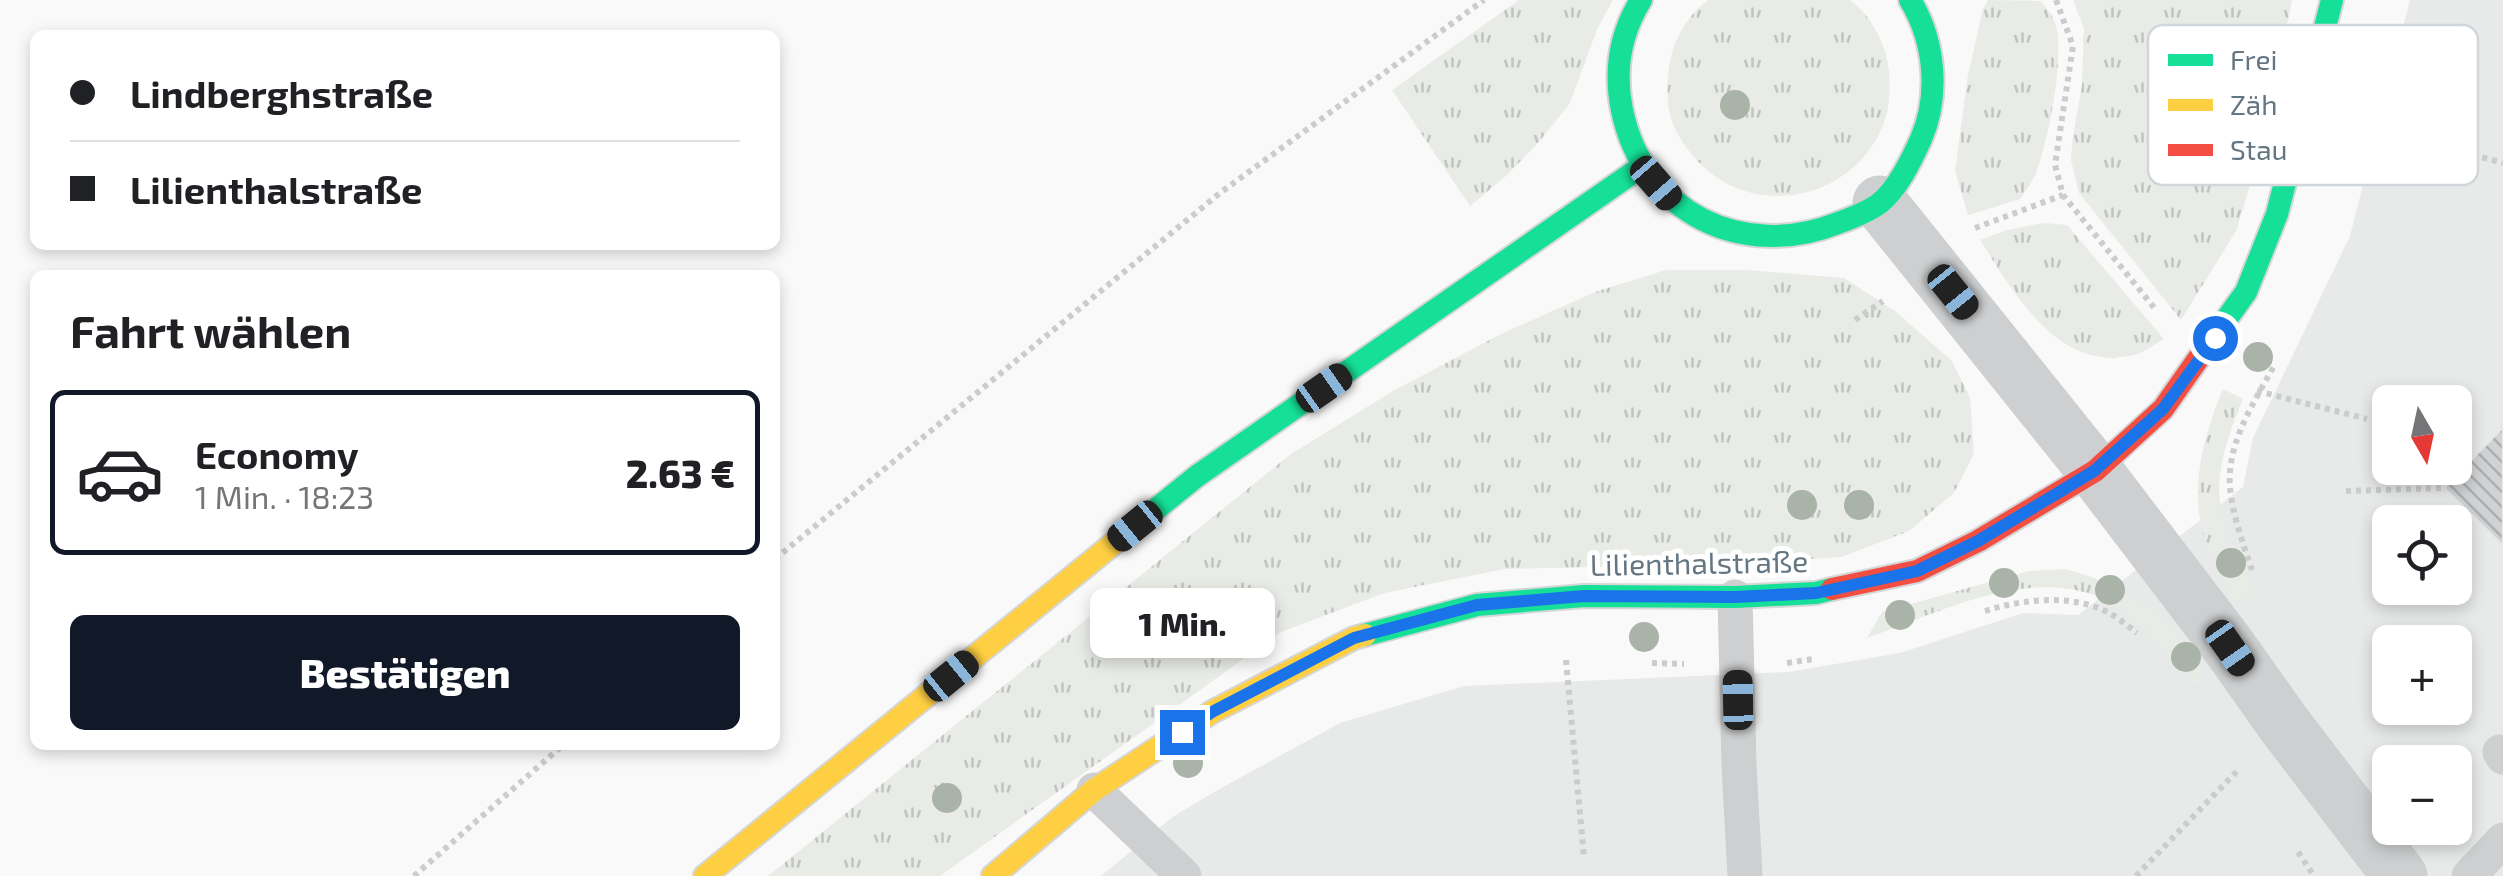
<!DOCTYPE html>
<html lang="de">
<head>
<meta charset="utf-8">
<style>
	body { margin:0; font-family:"Exo 2",sans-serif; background:#f6f6f6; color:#202124; height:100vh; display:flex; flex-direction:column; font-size:38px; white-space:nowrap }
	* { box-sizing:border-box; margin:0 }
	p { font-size:32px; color:#757577 }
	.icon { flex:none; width:55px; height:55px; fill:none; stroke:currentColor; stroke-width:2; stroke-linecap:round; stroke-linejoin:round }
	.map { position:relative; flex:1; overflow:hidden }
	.panel { position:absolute; left:30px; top:270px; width:750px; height:480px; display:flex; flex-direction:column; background:#fff; border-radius:15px; box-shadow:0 5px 15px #0003 }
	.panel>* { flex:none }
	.guide { position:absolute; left:30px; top:30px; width:750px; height:220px; border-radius:15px; box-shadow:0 5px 15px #0003; display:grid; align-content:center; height:220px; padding:0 40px; background:#fff }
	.needle { width:65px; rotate:171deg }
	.tools { position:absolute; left:2372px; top:385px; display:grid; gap:20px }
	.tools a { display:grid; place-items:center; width:100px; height:100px; border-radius:15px; background:#fff; box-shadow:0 5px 15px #0003; font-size:50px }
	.end { position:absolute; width:45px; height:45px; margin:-22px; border:12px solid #1a73e8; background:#fff; box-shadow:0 0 0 5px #fff }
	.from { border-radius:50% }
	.bubble { position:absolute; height:70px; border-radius:15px; background:#fff; box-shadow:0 5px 15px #0003; font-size:32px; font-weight:800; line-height:70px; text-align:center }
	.car { position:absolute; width:30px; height:60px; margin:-30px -15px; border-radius:12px; box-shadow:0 0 8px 2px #0007; background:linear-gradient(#222 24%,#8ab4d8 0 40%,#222 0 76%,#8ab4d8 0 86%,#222 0) }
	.guide b { display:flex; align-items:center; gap:35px; height:95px; font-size:38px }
	.guide b+b { border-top:2px solid #e0e0e0 }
	.guide i { width:25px; height:25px; background:#202124 }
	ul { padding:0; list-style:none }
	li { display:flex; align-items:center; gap:30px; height:165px; margin:0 20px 15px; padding:0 20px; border:5px solid #e0e0e0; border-radius:15px }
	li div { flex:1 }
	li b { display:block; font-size:38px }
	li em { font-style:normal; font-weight:800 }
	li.current { border-color:#111827 }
	li>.icon { width:90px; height:90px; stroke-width:1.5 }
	h2 { padding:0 40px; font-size:45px; line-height:120px }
	.button { display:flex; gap:20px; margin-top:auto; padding:20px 40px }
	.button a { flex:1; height:115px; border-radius:15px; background:#111827; color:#fff; font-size:40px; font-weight:800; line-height:115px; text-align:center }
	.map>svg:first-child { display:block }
	.built { fill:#e8e9e9; fill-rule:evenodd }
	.grass { fill:url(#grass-tufts) }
	.building { fill:url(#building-back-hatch); stroke:#e8e8e8; stroke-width:2.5 }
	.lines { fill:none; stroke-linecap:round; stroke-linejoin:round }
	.fast-casing { stroke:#d5d6d7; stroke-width:26 }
	.slow-casing { stroke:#d5d6d7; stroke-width:26 }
	.jam-casing { stroke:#d5d6d7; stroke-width:26 }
	.path { stroke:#cbcccd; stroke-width:6; stroke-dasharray:5 5; stroke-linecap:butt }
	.lane { stroke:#cecfd0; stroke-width:35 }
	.street { stroke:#cecfd0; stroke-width:55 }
	.fast { stroke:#16e098; stroke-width:22 }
	.slow { stroke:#ffcf43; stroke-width:22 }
	.jam { stroke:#f24e42; stroke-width:22 }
	.tree { fill:#a9b3a7 }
	.route { stroke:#1a73e8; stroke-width:12 }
	.labels { text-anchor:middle; stroke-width:10; stroke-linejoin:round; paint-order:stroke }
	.street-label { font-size:30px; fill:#657683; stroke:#fff }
	.key { fill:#fff; stroke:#d1d6da; stroke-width:2.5 }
	.key-label { font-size:28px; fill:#657683 }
</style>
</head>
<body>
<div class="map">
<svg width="2503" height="876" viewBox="0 0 2503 876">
	<defs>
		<pattern id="grass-tufts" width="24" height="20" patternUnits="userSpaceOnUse" patternTransform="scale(2.5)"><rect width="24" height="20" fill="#e8ebe6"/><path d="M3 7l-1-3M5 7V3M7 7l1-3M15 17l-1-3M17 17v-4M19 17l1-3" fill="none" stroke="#c0c3c0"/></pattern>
		<pattern id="building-back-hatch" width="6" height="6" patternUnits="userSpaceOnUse" patternTransform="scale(2.5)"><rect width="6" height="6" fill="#d0d2d3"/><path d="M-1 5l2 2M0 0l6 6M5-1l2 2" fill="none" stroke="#acafb1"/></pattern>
	</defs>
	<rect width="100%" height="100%" fill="#f9f9f9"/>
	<path class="built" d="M2410 0H2503V876H1101L1174 816 1223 787 1340 723 1464 686 1788 672 1900 653 2023 613 2078 615 2243 487 2253 438 2350 236ZM2390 402H2455V468H2390ZM2390 522H2455V588H2390ZM2390 642H2455V708H2390ZM2390 762H2455V828H2390Z"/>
	<g class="grass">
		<path d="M1519 0H1613L1597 29 1570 103 1539 142 1507 175 1470 206 1392 90Z"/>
		<path d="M1708 0H1850C1871 15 1887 46 1889 72 1890 90 1890 108 1883 125 1852 203 1748 221 1694 157 1681 142 1669 123 1668 102 1665 63 1675 25 1708 0Z"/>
		<path d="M1988 0 2041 1C2045 7 2051 13 2054 20 2067 49 2048 142 2036 173 2032 182 2025 191 2020 199L1968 215 1955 171 1968 75 1983 9Z"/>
		<path d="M2073 0H2292L2264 140 2236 231 2181 320 2079 193 2071 160 2073 136 2082 85 2084 29Z"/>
		<path d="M2044 223 2067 225 2164 339C2155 344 2146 351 2137 354 2059 376 2015 294 1980 240L2007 230Z"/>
		<path d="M1666 270H1746L1844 278 1895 311 1952 361 1970 398 1974 453 1954 493 1909 531 1841 557 1740 564 1504 569 1384 593 1281 632 940 876H768L1291 454 1393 391 1501 334 1595 292Z"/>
		<path d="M2223 389 2243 399C2209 480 2210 518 2256 594L2232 601C2223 582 2213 563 2206 543 2188 492 2203 437 2223 389Z"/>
		<path d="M2066 569C2129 587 2166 612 2202 667L2194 687C2172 659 2150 627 2120 608 2041 558 1944 611 1867 638L1882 612 2029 571Z"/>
	</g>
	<path class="building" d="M2503 427V546L2444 488Z"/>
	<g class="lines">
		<defs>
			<g id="fast">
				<path d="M1641 0C1620 34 1614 71 1622 110 1643 213 1743 261 1838 223 1852 218 1868 212 1880 203 1898 188 1911 161 1921 139 1940 95 1935 41 1910 0"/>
				<path d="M2210 342 2246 292 2277 214 2332 0"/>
				<path d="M1124 535 1197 476 1641 167"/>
				<path d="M1365 635 1477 605 1584 596 1735 597 1816 593 1832 589"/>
			</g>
			<g id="slow">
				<path d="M705 876 1124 535"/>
				<path d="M993 876 1094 790 1212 712 1354 638 1365 635"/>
			</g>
			<path id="jam" d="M1832 589 1917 571 1978 541 2095 471 2163 409 2210 342"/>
		</defs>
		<use href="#fast" class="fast-casing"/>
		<use href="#slow" class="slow-casing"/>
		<use href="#jam" class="jam-casing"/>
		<g class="path">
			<path d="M2056 0 2073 46 2055 165 2063 195 2156 310"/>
			<path d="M2463 152 2503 163"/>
			<path d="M1975 228 2063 195"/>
			<path d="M1855 320 1883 301"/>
			<path d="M2257 391 2367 419"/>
			<path d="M2346 491 2444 488"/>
			<path d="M775 559 1220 193 1484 0"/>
			<path d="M2252 570C2243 544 2227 500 2230 472 2233 433 2256 399 2274 366"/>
			<path d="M1985 611C2023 599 2074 593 2111 614 2120 619 2129 627 2137 633"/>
			<path d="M1566 660 1584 858"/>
			<path d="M1652 663 1684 664"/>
			<path d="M1787 663 1814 659"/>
			<path d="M2298 852 2314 876"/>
			<path d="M414 876 563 745"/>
			<path d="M2136 876 2239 769"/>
		</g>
		<g class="lane">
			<path d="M1735 597 1739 765 1745 876"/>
			<path d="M2500 752 2503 757"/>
			<path d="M1094 790 1184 876"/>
			<path d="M2469 876 2503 840"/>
		</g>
		<path class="street" d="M1880 203 2095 471 2230 648 2283 723 2400 876"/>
		<use href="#fast" class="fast"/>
		<use href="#slow" class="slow"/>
		<use href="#jam" class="jam"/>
	</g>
	<g class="tree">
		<circle cx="1735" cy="105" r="15"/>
		<circle cx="2258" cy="357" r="15"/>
		<circle cx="1802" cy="505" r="15"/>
		<circle cx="1859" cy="505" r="15"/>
		<circle cx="2231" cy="563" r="15"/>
		<circle cx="2004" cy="583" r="15"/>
		<circle cx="2110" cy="590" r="15"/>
		<circle cx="1900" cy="615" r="15"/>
		<circle cx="1644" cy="637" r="15"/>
		<circle cx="2186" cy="657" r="15"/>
		<circle cx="1188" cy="763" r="15"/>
		<circle cx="947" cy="798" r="15"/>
	</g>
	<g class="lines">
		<path class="route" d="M1182 732 1212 712 1354 638 1477 605 1584 596 1735 597 1816 593 1917 571 1978 541 2094 471 2163 409 2215 338"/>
	</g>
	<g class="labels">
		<g class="street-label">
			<text transform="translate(1699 564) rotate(-1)" y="10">Lilienthalstraße</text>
		</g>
	</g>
	<rect x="2148" y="25" width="330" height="160" rx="15" class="key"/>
	<rect x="2168" y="54" width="45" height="12" fill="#16e098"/>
	<rect x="2168" y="99" width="45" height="12" fill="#ffcf43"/>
	<rect x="2168" y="144" width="45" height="12" fill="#f24e42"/>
	<g class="key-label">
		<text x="2230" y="70">Frei</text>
		<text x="2230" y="115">Zäh</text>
		<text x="2230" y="160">Stau</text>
	</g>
</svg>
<div class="tools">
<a><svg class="needle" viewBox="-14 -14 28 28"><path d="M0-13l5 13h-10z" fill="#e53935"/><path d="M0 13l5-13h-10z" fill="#757577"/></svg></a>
<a><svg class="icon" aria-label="locate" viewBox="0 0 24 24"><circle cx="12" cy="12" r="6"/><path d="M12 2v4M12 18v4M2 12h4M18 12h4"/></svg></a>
<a>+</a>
<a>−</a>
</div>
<i class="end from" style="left:2215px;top:338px"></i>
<i class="end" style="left:1182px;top:732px"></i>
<div class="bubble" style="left:1090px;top:588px;width:185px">1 Min.</div>
<i class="car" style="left:1656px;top:183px;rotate:139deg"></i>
<i class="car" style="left:1953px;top:292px;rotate:141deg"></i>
<i class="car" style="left:1324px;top:388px;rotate:55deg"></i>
<i class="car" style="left:1135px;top:526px;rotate:231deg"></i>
<i class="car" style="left:2230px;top:648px;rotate:145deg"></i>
<i class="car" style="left:951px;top:676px;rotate:51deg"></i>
<i class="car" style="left:1738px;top:700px;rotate:359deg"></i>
<div class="guide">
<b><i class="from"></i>Lindberghstraße</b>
<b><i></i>Lilienthalstraße</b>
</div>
<section class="panel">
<h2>Fahrt wählen</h2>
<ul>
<li class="current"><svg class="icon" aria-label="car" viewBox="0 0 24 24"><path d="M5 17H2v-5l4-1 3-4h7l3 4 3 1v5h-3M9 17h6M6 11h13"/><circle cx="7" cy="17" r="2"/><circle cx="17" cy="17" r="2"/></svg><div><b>Economy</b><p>1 Min. · 18:23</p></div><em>2.63 €</em></li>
</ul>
<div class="button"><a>Bestätigen</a></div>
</section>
</div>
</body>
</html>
